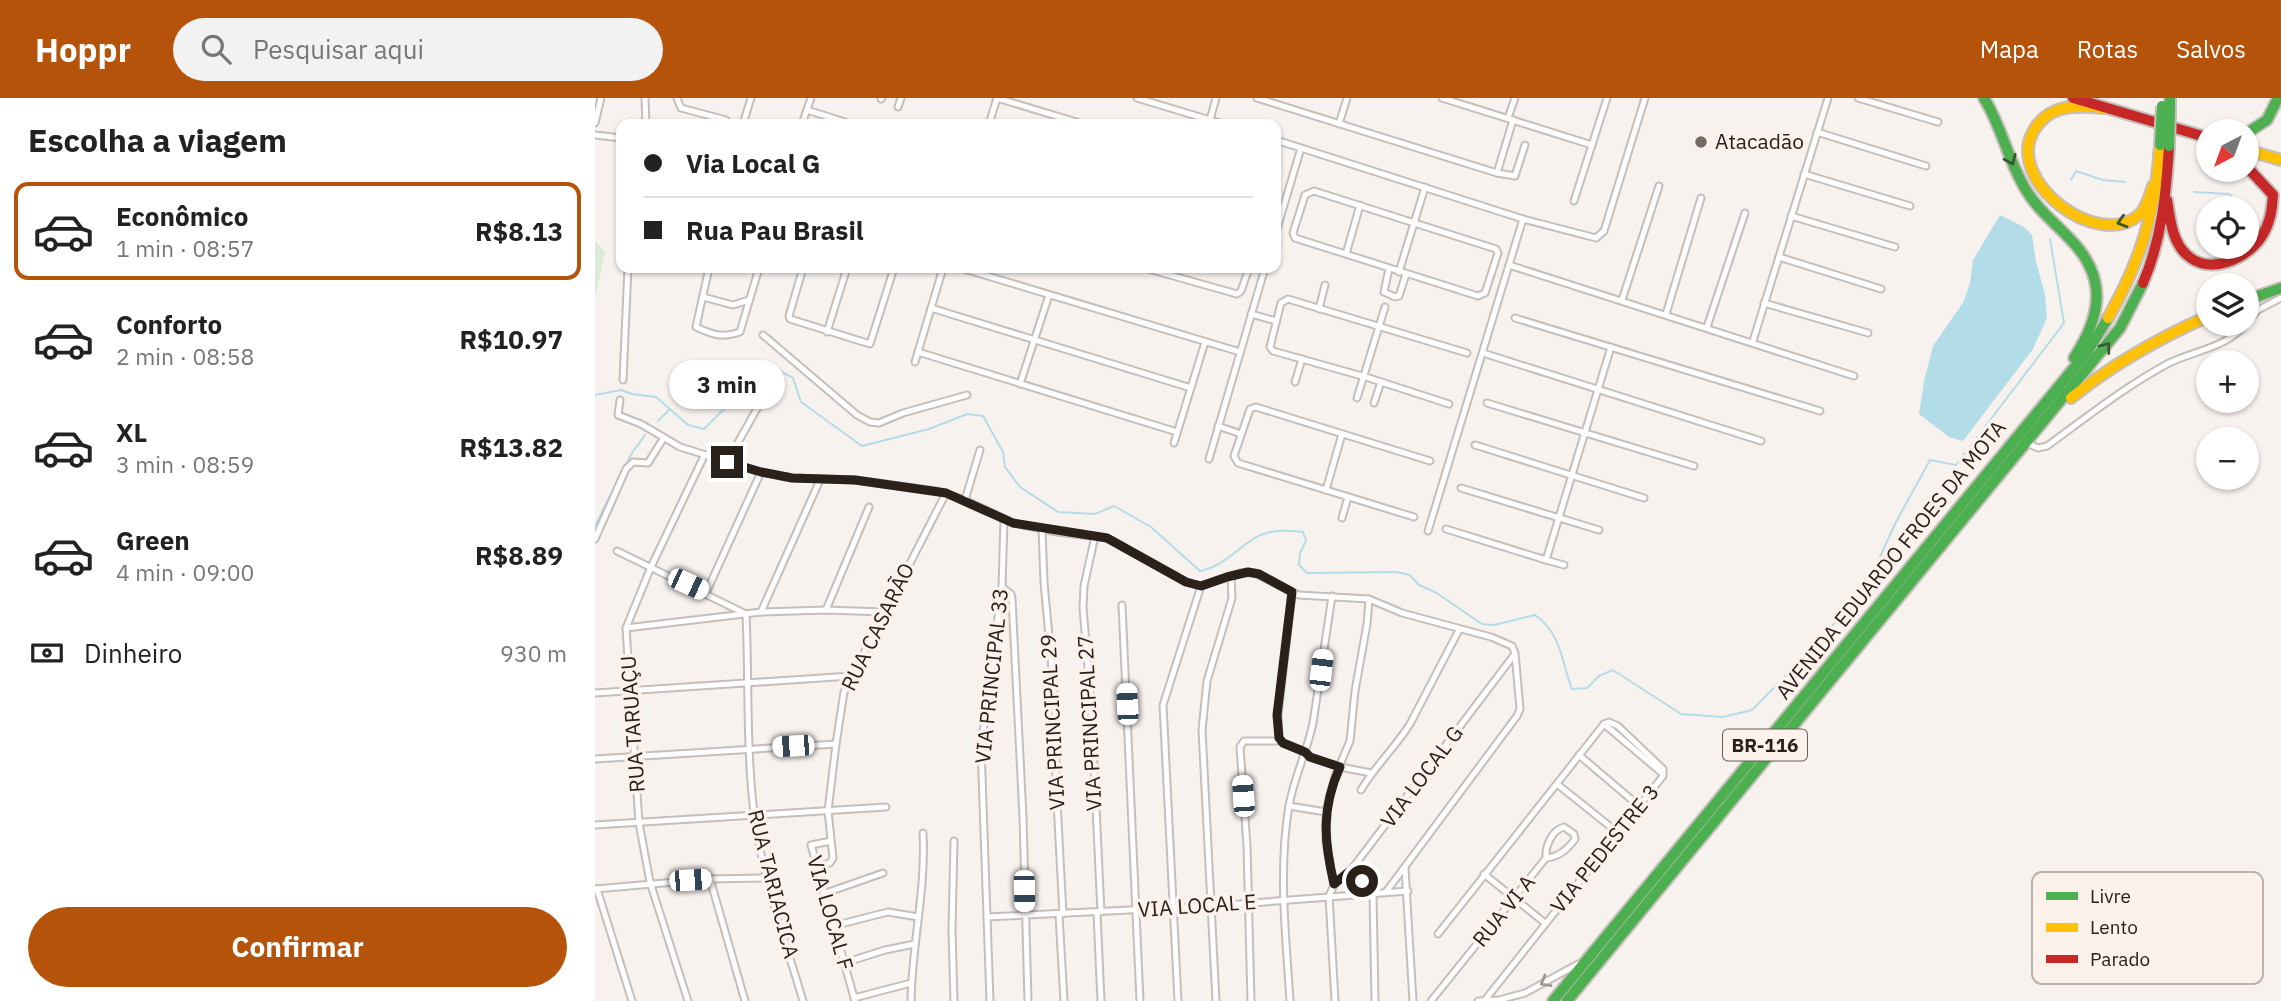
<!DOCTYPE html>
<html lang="pt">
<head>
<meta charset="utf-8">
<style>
	body { margin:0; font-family:"IBM Plex Sans",sans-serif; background:#f2f2f2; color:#222; height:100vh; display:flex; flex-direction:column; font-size:26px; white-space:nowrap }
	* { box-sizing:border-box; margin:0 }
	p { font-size:23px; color:#767676 }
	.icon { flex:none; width:38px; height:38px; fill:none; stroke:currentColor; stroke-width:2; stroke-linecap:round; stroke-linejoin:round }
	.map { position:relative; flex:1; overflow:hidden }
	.details { display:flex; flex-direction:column; background:#fff; width:595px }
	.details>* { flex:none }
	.top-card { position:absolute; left:21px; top:21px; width:665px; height:154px; border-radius:14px; box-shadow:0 2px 5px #0004; display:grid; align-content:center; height:154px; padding:0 28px; background:#fff }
	.needle { width:46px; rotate:221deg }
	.fabs { position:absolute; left:1601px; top:21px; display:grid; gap:14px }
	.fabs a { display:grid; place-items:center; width:63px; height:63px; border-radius:50%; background:#fff; box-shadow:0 2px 5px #0004; font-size:35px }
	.end { position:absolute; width:32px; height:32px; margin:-16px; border:9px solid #2a211b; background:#fff; box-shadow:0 0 0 4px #fff }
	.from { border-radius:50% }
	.bubble { position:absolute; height:49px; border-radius:24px; background:#fff; box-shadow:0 2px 5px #0004; font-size:23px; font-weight:800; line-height:49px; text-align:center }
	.car { position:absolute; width:21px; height:42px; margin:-21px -10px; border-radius:9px; box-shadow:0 0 5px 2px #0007; background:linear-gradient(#fff 24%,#345 0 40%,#fff 0 76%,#345 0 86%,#fff 0) }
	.top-card b { display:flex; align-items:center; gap:24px; height:66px; font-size:26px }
	.top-card b+b { border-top:2px solid #e0e0e0 }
	.top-card i { width:18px; height:18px; background:#222 }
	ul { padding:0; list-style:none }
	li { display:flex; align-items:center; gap:21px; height:98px; margin:0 14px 10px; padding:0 14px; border:4px solid transparent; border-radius:14px }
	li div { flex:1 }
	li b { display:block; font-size:26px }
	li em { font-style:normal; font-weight:800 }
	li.active { border-color:#b45309 }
	li>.icon { width:63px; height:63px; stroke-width:1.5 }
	h2 { padding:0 28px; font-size:32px; line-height:84px }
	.pay { display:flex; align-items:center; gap:18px; height:77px; padding:0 28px; font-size:26px }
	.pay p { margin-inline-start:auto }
	.button { display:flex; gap:14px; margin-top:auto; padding:14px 28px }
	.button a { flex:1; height:80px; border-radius:42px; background:#b45309; color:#fff; font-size:28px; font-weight:800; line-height:80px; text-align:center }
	header { display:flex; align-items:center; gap:42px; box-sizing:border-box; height:98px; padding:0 35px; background:#b45309; color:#fff }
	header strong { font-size:33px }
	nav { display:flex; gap:38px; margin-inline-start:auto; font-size:24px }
	.search { width:490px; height:63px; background:#f2f2f2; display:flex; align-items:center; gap:18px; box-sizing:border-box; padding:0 24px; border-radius:38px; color:#767676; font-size:26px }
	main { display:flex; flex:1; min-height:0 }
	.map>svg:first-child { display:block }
	.green { fill:#dcebd6 }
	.water { fill:#b3dce9 }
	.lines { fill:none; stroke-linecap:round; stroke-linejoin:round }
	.stream { stroke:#b3dce9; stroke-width:2 }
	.street-casing { stroke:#c5beba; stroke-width:9 }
	.fast-casing { stroke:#c5beba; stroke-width:14 }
	.slow-casing { stroke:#c5beba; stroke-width:14 }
	.jam-casing { stroke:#c5beba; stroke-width:14 }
	.street { stroke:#fefdfd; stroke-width:5 }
	.fast { stroke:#4caf50; stroke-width:10 }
	.slow { stroke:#ffc107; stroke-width:10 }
	.jam { stroke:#c62828; stroke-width:10 }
	.fast-bridge-casing { stroke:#c5beba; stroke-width:14; stroke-linecap:butt }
	.fast-bridge { stroke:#4caf50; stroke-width:10 }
	.oneway { stroke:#385a30 }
	.oneway2 { stroke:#9f9a97 }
	.route { stroke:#2a211b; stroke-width:9 }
	.poi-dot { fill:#726a65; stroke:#fcf1eb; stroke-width:2.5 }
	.labels { text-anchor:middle; stroke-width:7; stroke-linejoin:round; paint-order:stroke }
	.shield { fill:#fcf1eb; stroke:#695f59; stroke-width:2 }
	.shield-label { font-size:19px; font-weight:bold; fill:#2a211b }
	.poi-label { font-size:21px; fill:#2a211b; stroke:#fcf1eb; text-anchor:start }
	.street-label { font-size:21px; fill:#2a211b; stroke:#fcf1eb }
	.key { fill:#fcf1eb; stroke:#bdb3ad; stroke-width:2 }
	.key-label { font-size:19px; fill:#2a211b }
</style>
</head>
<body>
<header>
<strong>Hoppr</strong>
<div class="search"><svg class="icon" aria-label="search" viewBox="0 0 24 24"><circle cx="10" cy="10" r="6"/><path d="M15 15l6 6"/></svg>Pesquisar aqui</div>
<nav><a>Mapa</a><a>Rotas</a><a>Salvos</a></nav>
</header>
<main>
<section class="details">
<h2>Escolha a viagem</h2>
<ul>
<li class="active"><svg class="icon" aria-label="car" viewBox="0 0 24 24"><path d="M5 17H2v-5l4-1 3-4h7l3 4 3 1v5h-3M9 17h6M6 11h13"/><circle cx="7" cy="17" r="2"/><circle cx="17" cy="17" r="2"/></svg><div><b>Econômico</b><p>1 min · 08:57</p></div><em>R$8.13</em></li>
<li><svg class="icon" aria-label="car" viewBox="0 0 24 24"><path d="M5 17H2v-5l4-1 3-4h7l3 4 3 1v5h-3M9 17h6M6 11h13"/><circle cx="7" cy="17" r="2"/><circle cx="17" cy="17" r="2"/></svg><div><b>Conforto</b><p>2 min · 08:58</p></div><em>R$10.97</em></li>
<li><svg class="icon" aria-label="car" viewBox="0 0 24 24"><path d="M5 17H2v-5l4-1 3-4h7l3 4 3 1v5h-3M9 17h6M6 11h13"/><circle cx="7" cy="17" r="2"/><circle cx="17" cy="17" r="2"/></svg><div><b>XL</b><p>3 min · 08:59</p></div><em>R$13.82</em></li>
<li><svg class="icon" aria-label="car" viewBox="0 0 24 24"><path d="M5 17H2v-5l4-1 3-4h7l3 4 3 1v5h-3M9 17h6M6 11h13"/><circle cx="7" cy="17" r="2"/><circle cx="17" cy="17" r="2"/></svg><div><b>Green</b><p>4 min · 09:00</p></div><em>R$8.89</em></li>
</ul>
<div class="pay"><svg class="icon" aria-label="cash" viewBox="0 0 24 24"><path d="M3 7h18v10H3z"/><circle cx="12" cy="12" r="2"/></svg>Dinheiro<p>930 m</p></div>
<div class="button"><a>Confirmar</a></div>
</section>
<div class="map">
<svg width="1686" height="903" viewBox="0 0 1686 903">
	<rect width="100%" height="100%" fill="#f8f2ef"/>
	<path class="green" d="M0 143 10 154 0 200Z"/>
	<path class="water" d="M1405 117 1429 129 1437 137 1441 164 1450 196 1452 220 1438 251 1368 343 1354 339 1324 316 1329 283 1338 248 1369 203 1375 185 1378 162Z"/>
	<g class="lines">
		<g class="stream">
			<path d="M1476 82 1481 73 1508 82 1530 84"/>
			<path d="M1599 94 1634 96 1651 110"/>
			<path d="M1652 112 1662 128"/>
			<path d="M0 297 26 292 37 296 61 299 93 327 109 331 127 313 183 272 198 280 206 304 267 348 334 331 372 316 388 318 408 354 410 369 425 389 463 414 500 416 519 408 556 429 605 473C627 469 641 452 658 441 673 431 691 432 708 434L711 443 705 455 704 467 712 475 801 474 815 477 824 487 840 494 887 526 899 527 940 517C967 536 966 563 977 591L992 590 1004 578 1018 572 1086 616 1128 619 1157 612 1231 537 1284 461 1300 426 1335 362 1361 367 1469 225 1455 141"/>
			<path d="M63 323 74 312"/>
			<path d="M29 371 37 355 50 337"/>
			<path d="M0 428 26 376"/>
		</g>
		<defs>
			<g id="street">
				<path d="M50 0 51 26"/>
				<path d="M82 0 86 10 131 22"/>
				<path d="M402 0 488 26"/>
				<path d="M542 0 628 26"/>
				<path d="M662 0 902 75"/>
				<path d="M847 0 997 47"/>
				<path d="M1263 0 1343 24"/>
				<path d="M286 1 287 0"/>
				<path d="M303 9 306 0"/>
				<path d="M212 12 256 26"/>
				<path d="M913 20 920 0"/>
				<path d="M615 22 621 0"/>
				<path d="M918 22 902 75 920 78 930 47"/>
				<path d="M0 25 6 0"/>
				<path d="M148 26 156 0"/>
				<path d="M207 26 216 0"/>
				<path d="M394 26 402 0"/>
				<path d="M744 26 752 0"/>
				<path d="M1222 34 1331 68"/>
				<path d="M0 37 26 40"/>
				<path d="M681 42 928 121 1001 140 1009 133 1050 0"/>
				<path d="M1209 76 1315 108"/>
				<path d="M719 93 901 151 903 155 890 195 883 198 700 140 698 135 710 97Z"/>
				<path d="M979 103 1012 0"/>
				<path d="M1196 118 1300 149"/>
				<path d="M681 134 706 50"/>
				<path d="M751 156 765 107"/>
				<path d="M1184 159 1286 191"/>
				<path d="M914 167 1259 278"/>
				<path d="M114 170 101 229C118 237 127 240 145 234L164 170"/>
				<path d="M208 170 194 218 195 221 275 246 299 170"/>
				<path d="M366 170 645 254"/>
				<path d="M550 170 642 196 646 193 654 170"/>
				<path d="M794 171 789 194 800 199 804 198 811 176"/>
				<path d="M804 174 830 89"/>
				<path d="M108 199 138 207 154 202"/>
				<path d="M1027 202 1064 88"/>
				<path d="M1169 205 1273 235"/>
				<path d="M336 210 596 290"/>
				<path d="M724 211 730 187"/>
				<path d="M656 216 681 223"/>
				<path d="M1071 216 1106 100"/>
				<path d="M920 220 1225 313"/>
				<path d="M1652 224 1663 212 1686 200"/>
				<path d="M1112 229 1150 115"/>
				<path d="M232 234 252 170"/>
				<path d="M168 237 262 317 275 324 284 325 308 315 372 297"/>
				<path d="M1158 243 1233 0"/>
				<path d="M323 254 582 334"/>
				<path d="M888 255 1166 343"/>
				<path d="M320 264 348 170"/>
				<path d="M28 282 33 170"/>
				<path d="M700 284 707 261"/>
				<path d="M425 286 454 197"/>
				<path d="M762 300 790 209"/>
				<path d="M25 302 23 317 46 326 85 349 166 374 197 380 260 382 342 393 370 402 418 425 462 434 512 440 591 484 606 488 645 475H659L704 497 774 501 807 515 896 539 917 548 920 555 925 611 922 618 791 794"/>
				<path d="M779 305 786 284"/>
				<path d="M892 305 1099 368"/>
				<path d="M854 306 774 280 678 253 675 249 686 205 693 201 872 255"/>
				<path d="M623 328 646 336"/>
				<path d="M579 345 610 244"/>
				<path d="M1432 345 1443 350 1452 348C1492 319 1531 288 1574 265 1601 252 1631 250 1651 226"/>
				<path d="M880 347 1049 400"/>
				<path d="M614 361 670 170"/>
				<path d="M132 364 168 300"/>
				<path d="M866 390 1004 432"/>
				<path d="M731 392 747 336"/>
				<path d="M370 402 385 352"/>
				<path d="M819 419 643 365 639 358 655 311 661 309 835 363"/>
				<path d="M747 420 753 399"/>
				<path d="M447 431 449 484 460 604 461 685 468 816"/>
				<path d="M851 431 951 462 1016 249"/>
				<path d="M833 433 928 121"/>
				<path d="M500 438 489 488 488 510 496 605 506 814"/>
				<path d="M0 441 31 371 38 364 53 365 68 341"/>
				<path d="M22 453 151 516"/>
				<path d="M951 462 969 467"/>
				<path d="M407 489 416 496 417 501 428 719 433 903"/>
				<path d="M697 494 683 617 684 640 688 645 711 654 715 659 745 669 776 675"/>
				<path d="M111 495 166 374"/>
				<path d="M527 507 545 903"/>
				<path d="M231 512 274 409"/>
				<path d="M166 514 225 382"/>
				<path d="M151 516C154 582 151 650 159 715 167 779 190 842 208 903"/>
				<path d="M31 530 166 514 231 512 289 514"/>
				<path d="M0 595 256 578"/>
				<path d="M1009 626 1068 676"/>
				<path d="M984 657 1044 708"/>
				<path d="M0 661 241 646"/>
				<path d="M962 686 1022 734"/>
				<path d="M766 692C780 668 800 650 815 626L864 532"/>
				<path d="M694 708 731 714"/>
				<path d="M0 727 291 709"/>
				<path d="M236 743 216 747 260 903"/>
				<path d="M359 743 357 832 359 903"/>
				<path d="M220 769 235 765 238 760 233 713 241 646 249 594 351 395"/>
				<path d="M810 770 818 903"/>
				<path d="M756 772 778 795 780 903"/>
				<path d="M889 776 950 825"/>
				<path d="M115 781 150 903"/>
				<path d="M739 787 731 745V714L740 678 755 643 760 593 772 526 774 501"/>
				<path d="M0 791 115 781 172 780"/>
				<path d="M2 791 37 903"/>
				<path d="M228 796 288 775"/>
				<path d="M502 815 506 903"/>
				<path d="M464 817 469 903"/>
				<path d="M392 819 617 808 813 793"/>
				<path d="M238 828 293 814 323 819"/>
				<path d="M843 836 1009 626 1014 624 1023 628 1068 671V678L890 902"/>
				<path d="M249 865 290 852 320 846"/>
				<path d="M259 900 316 885"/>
				<path d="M93 903 55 784 44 725 31 530 56 469 109 358"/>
				<path d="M316 903C317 845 331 793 328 735"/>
				<path d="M395 903 386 649 407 489 409 421"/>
				<path d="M583 903 568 607 606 488"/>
				<path d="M621 903 607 632 612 583 637 500 636 478"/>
				<path d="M656 903 652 748 645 649 649 643H686"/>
				<path d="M695 903C691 839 683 772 694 708 699 679 712 654 718 625L737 498"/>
				<path d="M740 903 734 798 739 787 756 772 919 557"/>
				<path d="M836 903 951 760C964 759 973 751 980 741L979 736 969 729C957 732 950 748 951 760"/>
				<path d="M883 903 904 902 930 895 983 866"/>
			</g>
			<g id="fast">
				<path d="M1389 0C1407 29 1413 63 1431 92 1442 111 1459 124 1474 140 1513 179 1507 217 1479 260"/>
				<path d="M1575 0V11"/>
				<path d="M1652 35 1672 22 1683 0"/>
				<path d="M1652 202 1686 190"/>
				<path d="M958 903 1493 253 1513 220"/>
				<path d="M972 903 1525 230 1548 185"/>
			</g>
			<g id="slow">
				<path d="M1508 10C1480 7 1453 6 1438 34 1411 83 1502 153 1544 117 1552 110 1555 97 1558 88"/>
				<path d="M1652 52 1686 62"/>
				<path d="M1513 220C1546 162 1561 114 1565 47"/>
				<path d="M1476 300C1518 266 1564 240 1614 218"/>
			</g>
			<g id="jam">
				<path d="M1478 0 1614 40"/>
				<path d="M1572 102C1575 120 1577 144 1592 157 1614 178 1653 161 1667 138 1675 125 1677 113 1678 97L1652 69"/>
				<path d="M1548 185C1567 141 1571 96 1574 48"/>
			</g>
		</defs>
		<use href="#street" class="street-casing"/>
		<use href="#fast" class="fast-casing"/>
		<use href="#slow" class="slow-casing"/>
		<use href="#jam" class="jam-casing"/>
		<use href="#street" class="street"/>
		<use href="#fast" class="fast"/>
		<use href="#slow" class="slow"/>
		<use href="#jam" class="jam"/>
		<defs>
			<g id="fast-bridge">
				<path d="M1565 47 1567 8"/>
				<path d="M1574 48 1575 11"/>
			</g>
		</defs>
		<use href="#fast-bridge" class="fast-bridge-casing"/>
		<use href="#fast-bridge" class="fast-bridge"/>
	</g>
	<defs><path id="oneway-chevron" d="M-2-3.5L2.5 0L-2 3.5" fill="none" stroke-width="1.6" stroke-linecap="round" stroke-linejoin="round" transform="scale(1.75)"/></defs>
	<g class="oneway">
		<use href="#oneway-chevron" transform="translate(1416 62) rotate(66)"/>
		<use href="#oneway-chevron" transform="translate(1527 124) rotate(163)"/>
		<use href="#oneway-chevron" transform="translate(1511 249) rotate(-53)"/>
	</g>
	<use class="oneway2" href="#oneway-chevron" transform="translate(950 884) rotate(150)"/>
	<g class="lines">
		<path class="route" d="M132 364 166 374 197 380 260 382 351 395 418 425 512 440 591 484 606 488 632 479 653 474 664 476 697 494 682 617 684 640 688 645 710 654 715 659 745 669C726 711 729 743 739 786L756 772 767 783"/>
	</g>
	<circle class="poi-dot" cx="1106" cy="44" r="7"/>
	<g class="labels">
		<rect class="shield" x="1128" y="631.5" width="84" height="31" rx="5"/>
		<g class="shield-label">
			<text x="1170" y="654">BR-116</text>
		</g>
		<g class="poi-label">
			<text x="1120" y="51">Atacadão</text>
		</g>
		<g class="street-label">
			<text transform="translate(1296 462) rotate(-51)" y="7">AVENIDA EDUARDO FROES DA MOTA</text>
			<text transform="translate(283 529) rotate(-64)" y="7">RUA CASARÃO</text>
			<text transform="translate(397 578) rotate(-84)" y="7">VIA PRINCIPAL 33</text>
			<text transform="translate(458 624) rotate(-93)" y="7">VIA PRINCIPAL 29</text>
			<text transform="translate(495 625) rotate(-93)" y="7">VIA PRINCIPAL 27</text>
			<text transform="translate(38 626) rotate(-94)" y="7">RUA TARUAÇU</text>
			<text transform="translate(827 679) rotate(-53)" y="7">VIA LOCAL G</text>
			<text transform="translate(1010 751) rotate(-51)" y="7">VIA PEDESTRE 3</text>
			<text transform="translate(178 786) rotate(76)" y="7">RUA TARIACICA</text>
			<text transform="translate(602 808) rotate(-4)" y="7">VIA LOCAL E</text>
			<text transform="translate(909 813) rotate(-51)" y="7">RUA VI A</text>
			<text transform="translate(235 815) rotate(74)" y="7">VIA LOCAL F</text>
		</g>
	</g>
	<rect x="1437" y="774" width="231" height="112" rx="10" class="key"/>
	<rect x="1451" y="794" width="32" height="8" fill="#4caf50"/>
	<rect x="1451" y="825" width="32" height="9" fill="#ffc107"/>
	<rect x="1451" y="857" width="32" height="8" fill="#c62828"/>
	<g class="key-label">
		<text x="1495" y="805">Livre</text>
		<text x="1495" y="836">Lento</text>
		<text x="1495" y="868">Parado</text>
	</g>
</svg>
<div class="fabs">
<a><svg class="needle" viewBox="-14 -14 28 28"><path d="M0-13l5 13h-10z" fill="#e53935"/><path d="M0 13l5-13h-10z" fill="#767676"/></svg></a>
<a><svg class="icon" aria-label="locate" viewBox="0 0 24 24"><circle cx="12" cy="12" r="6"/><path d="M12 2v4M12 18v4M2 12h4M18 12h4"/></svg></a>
<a><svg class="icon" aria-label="layers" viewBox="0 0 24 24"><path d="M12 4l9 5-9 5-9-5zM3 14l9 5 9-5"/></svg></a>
<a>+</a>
<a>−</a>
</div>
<i class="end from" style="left:767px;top:783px"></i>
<i class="end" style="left:132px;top:364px"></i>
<div class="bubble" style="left:74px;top:262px;width:116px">3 min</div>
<i class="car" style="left:93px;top:486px;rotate:115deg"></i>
<i class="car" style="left:726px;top:572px;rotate:7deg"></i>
<i class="car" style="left:532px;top:606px;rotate:357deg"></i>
<i class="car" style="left:198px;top:648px;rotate:267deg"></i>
<i class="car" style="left:648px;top:698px;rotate:356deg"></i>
<i class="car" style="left:95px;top:782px;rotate:86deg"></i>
<i class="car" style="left:429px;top:793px;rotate:179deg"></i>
<div class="top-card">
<b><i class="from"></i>Via Local G</b>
<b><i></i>Rua Pau Brasil</b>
</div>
</div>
</main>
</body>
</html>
